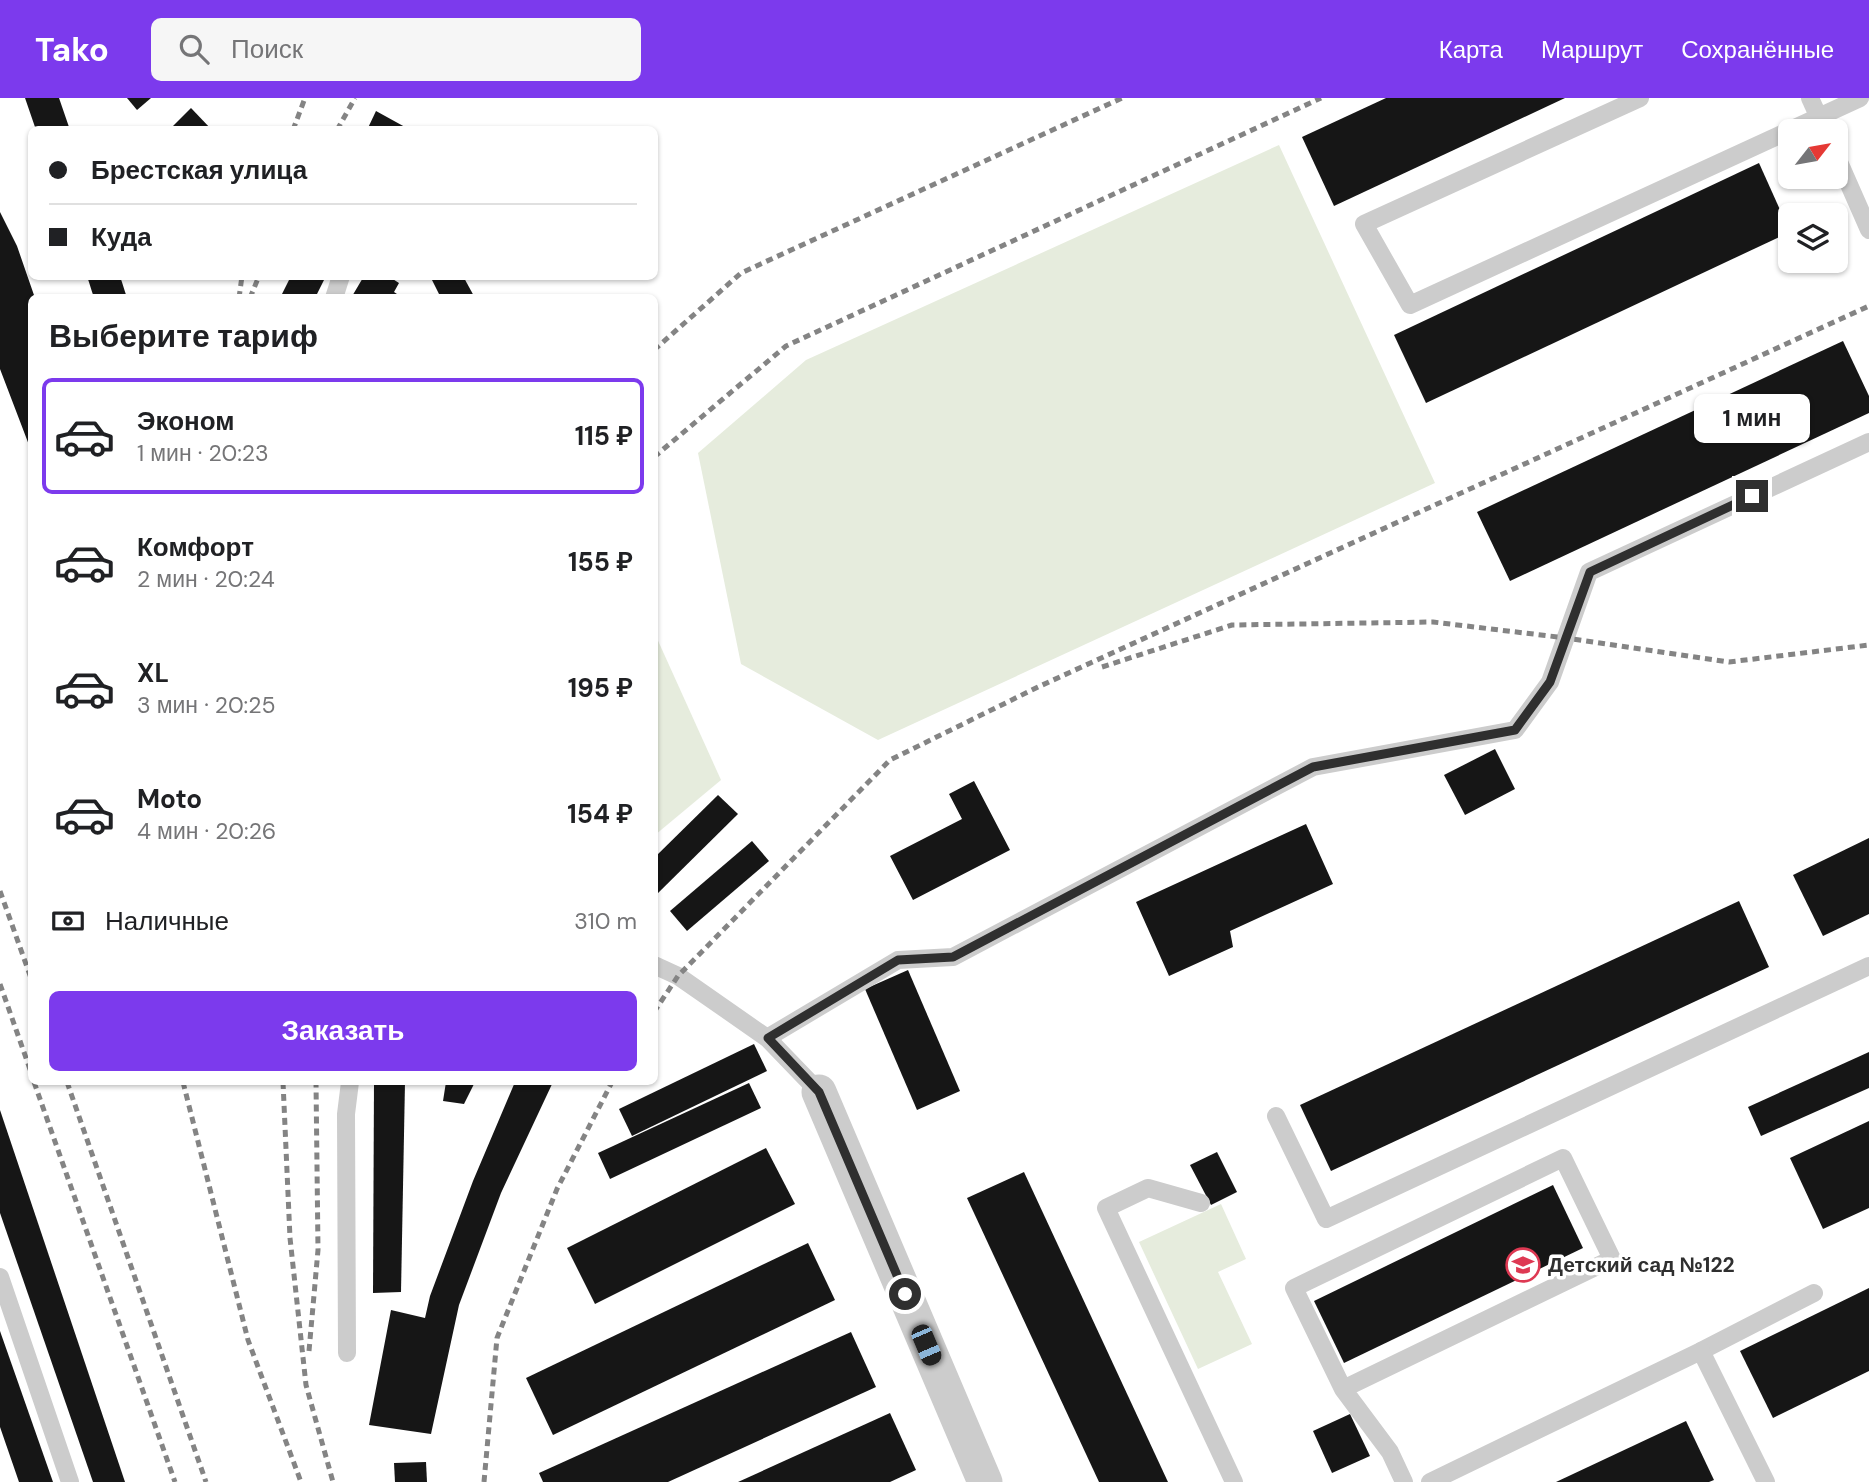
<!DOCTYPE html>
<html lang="ru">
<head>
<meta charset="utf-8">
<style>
	body { margin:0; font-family:"DM Sans",sans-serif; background:#f6f6f6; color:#202124; height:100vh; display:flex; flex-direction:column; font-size:26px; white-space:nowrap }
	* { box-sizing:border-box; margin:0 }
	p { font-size:23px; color:#757577 }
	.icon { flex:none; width:38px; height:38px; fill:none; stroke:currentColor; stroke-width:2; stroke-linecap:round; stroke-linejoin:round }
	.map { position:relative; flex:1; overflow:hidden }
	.details { position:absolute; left:28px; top:196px; width:630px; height:791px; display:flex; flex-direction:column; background:#fff; border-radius:10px; box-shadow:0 2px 5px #0004 }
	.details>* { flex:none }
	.hud { position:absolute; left:28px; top:28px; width:630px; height:154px; border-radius:10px; box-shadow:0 2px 5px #0004; display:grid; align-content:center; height:154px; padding:0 21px; background:#fff }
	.needle { width:46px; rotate:59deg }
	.buttons { position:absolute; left:1778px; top:21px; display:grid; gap:14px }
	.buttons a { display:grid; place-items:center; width:70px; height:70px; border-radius:10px; background:#fff; box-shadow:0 2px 5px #0004; font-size:35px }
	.end { position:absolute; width:32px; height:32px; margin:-16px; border:9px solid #2f2f2f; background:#fff; box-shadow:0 0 0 4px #fff }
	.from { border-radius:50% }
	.bubble { position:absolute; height:49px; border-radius:10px; background:#fff; box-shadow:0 2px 5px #0004; font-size:23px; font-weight:700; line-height:49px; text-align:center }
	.car { position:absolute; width:21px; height:42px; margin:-21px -10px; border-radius:9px; box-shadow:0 0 5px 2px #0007; background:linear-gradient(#222 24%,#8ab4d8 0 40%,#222 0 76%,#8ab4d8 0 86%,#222 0) }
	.hud b { display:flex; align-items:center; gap:24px; height:66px; font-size:26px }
	.hud b+b { border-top:2px solid #e0e0e0 }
	.hud i { width:18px; height:18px; background:#202124 }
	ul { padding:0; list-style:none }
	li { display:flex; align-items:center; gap:21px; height:116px; margin:0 14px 10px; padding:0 7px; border:4px solid transparent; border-radius:10px }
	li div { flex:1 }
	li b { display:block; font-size:26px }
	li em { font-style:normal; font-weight:700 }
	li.active { border-color:#7c3aed }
	li>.icon { width:63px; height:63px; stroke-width:1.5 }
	h2 { padding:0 21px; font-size:32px; line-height:84px }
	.pay { display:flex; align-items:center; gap:18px; height:77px; padding:0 21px; font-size:26px }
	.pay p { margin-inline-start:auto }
	.action { display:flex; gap:14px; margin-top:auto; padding:14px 21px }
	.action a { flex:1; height:80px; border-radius:10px; background:#7c3aed; color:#fff; font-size:28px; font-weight:700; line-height:80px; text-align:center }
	header { display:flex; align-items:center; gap:42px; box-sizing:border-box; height:98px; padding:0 35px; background:#7c3aed; color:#fff }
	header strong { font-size:33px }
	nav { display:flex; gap:38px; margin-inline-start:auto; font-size:24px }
	.search { width:490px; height:63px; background:#f6f6f6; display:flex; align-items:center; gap:18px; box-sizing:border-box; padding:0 24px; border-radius:10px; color:#757577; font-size:26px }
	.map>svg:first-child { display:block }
	.green { fill:#e6ecdd }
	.building { fill:#161616 }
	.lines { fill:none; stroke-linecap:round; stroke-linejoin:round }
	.service { stroke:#ccc; stroke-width:18 }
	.minor { stroke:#ccc; stroke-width:35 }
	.rail { stroke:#848484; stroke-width:5; stroke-dasharray:7 5; stroke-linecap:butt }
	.route { stroke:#2f2f2f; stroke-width:9 }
	.labels { text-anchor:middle; stroke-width:7; stroke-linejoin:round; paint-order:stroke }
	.poi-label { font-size:21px; font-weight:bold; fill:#2f2f2f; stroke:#fff; text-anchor:start }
</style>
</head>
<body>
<header>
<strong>Tako</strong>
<div class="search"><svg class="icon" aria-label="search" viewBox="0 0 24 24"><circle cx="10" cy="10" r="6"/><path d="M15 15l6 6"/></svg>Поиск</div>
<nav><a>Карта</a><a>Маршрут</a><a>Сохранённые</a></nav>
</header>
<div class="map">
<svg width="1869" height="1384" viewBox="0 0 1869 1384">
	<rect width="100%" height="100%" fill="#fff"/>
	<g class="green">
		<path d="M1279 47 1435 385 878 642 741 566 698 355 806 262Z"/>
		<path d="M655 536 721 682 655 737H654Z"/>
		<path d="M1221 1106 1246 1161 1218 1174 1252 1246 1198 1271 1139 1144Z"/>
	</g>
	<g class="building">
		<path d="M25 0H59L70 32H36Z"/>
		<path d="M127 0H151L137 12Z"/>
		<path d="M1386 0H1565L1334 108 1302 39Z"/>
		<path d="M191 10 212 32H169Z"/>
		<path d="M376 13 405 29 403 32H367Z"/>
		<path d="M1759 65 1790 134 1426 305 1394 237Z"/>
		<path d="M0 114 17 148 35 200H32V346L29 347 0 271Z"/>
		<path d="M87 178H120L127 200H94Z"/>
		<path d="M291 178H326L315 200H280Z"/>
		<path d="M364 178H388L399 185 394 194 403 200H351Z"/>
		<path d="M430 178H463L475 200H441Z"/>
		<path d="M1843 243 1869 298V315L1510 483 1477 414Z"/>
		<path d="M1495 651 1515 691 1465 717 1444 677Z"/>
		<path d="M974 683 1010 752 913 802 890 758 962 721 949 696Z"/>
		<path d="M718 697 738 716 654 799V760Z"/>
		<path d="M1306 726 1333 786 1230 833 1233 849 1169 878 1136 804Z"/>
		<path d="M1869 740V816L1823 838 1793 777Z"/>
		<path d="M752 743 769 763 687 833 670 813Z"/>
		<path d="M1739 803 1769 869 1331 1073 1300 1007Z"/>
		<path d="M908 872 960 993 917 1012 865 891Z"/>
		<path d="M754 946 767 973 632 1038 619 1011Z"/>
		<path d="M1869 954V990L1761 1038 1748 1009Z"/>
		<path d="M374 984H405L401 1194 373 1195Z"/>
		<path d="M446 984H475L464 1006 443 1003Z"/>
		<path d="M515 984H553L501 1095 459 1207 431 1336 369 1327 391 1212 425 1220 430 1198 473 1083Z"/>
		<path d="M749 985 761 1010 610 1081 598 1055Z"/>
		<path d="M0 1012 125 1384H93L0 1115Z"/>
		<path d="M1869 1023V1110L1823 1131 1790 1060Z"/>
		<path d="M766 1050 795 1106 595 1206 567 1150Z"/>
		<path d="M1217 1054 1237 1094 1211 1107 1190 1067Z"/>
		<path d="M1024 1074 1168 1384H1099L967 1100Z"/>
		<path d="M1553 1087 1583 1150 1344 1265 1314 1203Z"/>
		<path d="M808 1145 835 1202 553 1337 526 1280Z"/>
		<path d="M1869 1190V1273L1773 1320 1740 1253Z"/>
		<path d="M0 1233 53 1384H19L0 1329Z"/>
		<path d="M851 1234 876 1289 668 1384H543L539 1375Z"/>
		<path d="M890 1315 916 1372 890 1384H738Z"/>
		<path d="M1350 1316 1370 1358 1332 1375 1313 1333Z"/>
		<path d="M1686 1323 1714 1382 1709 1384H1556Z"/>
		<path d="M426 1364 427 1384H395L394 1365Z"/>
	</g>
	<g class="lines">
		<g class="service">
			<path d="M1640 0 1364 126 1410 207 1860 0"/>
			<path d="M1810 0 1825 33"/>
			<path d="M1836 57 1869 132"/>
			<path d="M334 200 341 178"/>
			<path d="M654 867 678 878 767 940 819 994"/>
			<path d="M767 940 898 862 953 859 1313 669 1515 632 1550 584 1589 474 1869 344"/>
			<path d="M1276 1018 1326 1121 1869 868"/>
			<path d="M1201 1105 1148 1090 1106 1110 1234 1384"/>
			<path d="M0 1179 70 1384"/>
			<path d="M1701 1253 1814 1195"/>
			<path d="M347 1255 346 1016 350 984"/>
			<path d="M1343 1291 1612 1161 1563 1060 1294 1190 1343 1291 1390 1354 1404 1384"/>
			<path d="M1430 1384 1701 1253 1766 1384"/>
		</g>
		<path class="minor" d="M819 994 985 1384"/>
		<g class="rail">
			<path d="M293 32 305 0"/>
			<path d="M337 32 355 0"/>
			<path d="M239 200 242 178"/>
			<path d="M250 200 259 178"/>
			<path d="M654 252 741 175 1122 0"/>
			<path d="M654 359 786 248 1321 0"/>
			<path d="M1102 569 1232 527 1433 524 1566 540 1729 564 1869 547"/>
			<path d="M0 793 32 883"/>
			<path d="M0 886 32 977"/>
			<path d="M654 914 678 878 890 662 1038 589 1869 208"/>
			<path d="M34 984 175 1384"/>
			<path d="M67 984 206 1384"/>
			<path d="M183 984 248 1242 301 1384"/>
			<path d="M283 984 290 1140 306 1287 333 1384"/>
			<path d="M309 1253 318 1152 316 984"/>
			<path d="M484 1384 497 1240 557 1091 612 984"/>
		</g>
	</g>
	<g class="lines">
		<path class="route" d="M905 1196 819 994 768 940 898 862 953 859 1313 669 1515 632 1550 584 1590 474 1752 398"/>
	</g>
	<defs>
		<symbol id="school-ring" viewBox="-11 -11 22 22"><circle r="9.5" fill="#fff" stroke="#de3953" stroke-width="1.5"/><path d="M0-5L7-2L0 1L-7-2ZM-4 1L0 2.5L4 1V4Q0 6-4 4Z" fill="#de3953"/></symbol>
	</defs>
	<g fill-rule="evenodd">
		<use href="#school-ring" x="1504" y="1148" width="38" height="38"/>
	</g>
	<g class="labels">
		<g class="poi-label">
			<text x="1548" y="1174">Детский сад №122</text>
		</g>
	</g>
</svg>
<div class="buttons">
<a><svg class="needle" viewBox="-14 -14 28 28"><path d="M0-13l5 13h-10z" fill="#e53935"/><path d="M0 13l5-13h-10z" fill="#757577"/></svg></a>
<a><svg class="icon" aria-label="layers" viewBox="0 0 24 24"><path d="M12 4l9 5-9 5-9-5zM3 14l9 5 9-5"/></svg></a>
</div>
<i class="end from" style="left:905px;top:1196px"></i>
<i class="end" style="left:1752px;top:398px"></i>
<div class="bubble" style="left:1694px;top:296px;width:116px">1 мин</div>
<i class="car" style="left:926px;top:1247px;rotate:157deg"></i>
<div class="hud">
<b><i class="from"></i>Брестская улица</b>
<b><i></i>Куда</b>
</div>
<section class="details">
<h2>Выберите тариф</h2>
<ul>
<li class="active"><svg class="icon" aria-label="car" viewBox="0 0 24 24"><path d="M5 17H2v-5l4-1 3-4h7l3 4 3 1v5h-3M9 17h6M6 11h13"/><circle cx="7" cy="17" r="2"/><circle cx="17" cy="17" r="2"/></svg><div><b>Эконом</b><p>1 мин · 20:23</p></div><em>115 ₽</em></li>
<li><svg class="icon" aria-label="car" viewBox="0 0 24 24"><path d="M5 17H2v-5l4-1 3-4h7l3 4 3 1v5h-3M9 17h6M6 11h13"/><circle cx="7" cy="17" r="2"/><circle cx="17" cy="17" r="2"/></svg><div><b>Комфорт</b><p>2 мин · 20:24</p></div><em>155 ₽</em></li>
<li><svg class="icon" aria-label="car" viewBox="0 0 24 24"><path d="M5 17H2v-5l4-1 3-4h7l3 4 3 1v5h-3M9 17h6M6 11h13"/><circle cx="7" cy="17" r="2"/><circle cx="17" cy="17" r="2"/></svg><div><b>XL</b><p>3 мин · 20:25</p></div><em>195 ₽</em></li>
<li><svg class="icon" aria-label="car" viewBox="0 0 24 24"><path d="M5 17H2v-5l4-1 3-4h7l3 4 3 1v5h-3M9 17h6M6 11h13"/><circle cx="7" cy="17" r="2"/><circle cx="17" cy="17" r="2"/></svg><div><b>Moto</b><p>4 мин · 20:26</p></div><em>154 ₽</em></li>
</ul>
<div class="pay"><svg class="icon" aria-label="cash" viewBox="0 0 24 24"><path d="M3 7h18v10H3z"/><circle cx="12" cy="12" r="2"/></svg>Наличные<p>310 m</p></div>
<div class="action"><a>Заказать</a></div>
</section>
</div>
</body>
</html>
